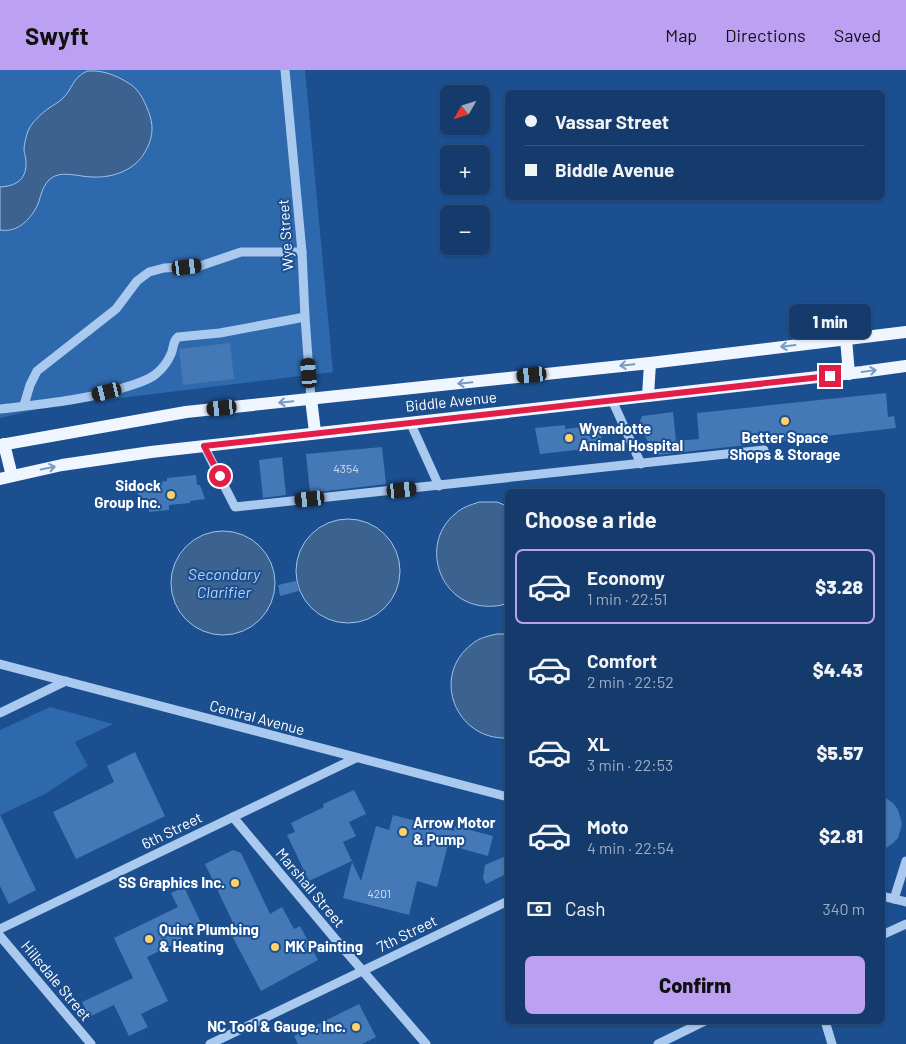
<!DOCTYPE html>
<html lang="en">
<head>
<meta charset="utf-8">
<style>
	body { margin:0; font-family:Barlow,sans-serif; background:#1d4271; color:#f1f3f6; height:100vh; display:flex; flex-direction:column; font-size:19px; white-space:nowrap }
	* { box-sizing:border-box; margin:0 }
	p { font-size:16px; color:#9dadc1 }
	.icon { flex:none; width:28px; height:28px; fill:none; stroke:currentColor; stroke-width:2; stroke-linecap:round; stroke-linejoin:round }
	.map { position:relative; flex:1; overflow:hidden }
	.panel { position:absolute; left:505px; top:419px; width:380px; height:535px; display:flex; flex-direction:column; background:#143b6b; border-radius:8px; box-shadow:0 1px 4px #0004,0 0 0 1px #33557e }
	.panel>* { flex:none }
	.banner { position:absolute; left:505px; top:20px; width:380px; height:110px; border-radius:8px; box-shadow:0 1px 4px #0004,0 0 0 1px #33557e; display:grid; align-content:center; height:110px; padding:0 20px; background:#143b6b }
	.needle { width:32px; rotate:231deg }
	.buttons { position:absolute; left:440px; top:15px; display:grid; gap:10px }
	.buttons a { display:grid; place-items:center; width:50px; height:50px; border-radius:8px; background:#143b6b; box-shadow:0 1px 4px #0004,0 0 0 1px #33557e; font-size:25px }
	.end { position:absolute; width:22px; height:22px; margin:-11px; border:6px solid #e11d48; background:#fff; box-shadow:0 0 0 2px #fff }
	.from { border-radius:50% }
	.bubble { position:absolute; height:35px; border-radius:8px; background:#143b6b; box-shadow:0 1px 4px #0004,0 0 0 1px #33557e; font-size:16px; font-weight:800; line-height:35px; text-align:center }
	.car { position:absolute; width:15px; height:30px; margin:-15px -8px; border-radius:6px; box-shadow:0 0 4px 1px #0007; background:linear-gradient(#222 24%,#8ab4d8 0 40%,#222 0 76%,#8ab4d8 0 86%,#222 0) }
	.banner b { display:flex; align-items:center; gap:18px; height:48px; font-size:19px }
	.banner b+b { border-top:1px solid #33557e }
	.banner i { width:12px; height:12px; background:#f1f3f6 }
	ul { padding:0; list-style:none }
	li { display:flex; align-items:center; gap:15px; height:75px; margin:0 10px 8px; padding:0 10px; border:2px solid transparent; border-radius:8px }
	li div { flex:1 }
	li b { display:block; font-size:19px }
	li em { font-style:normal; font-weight:800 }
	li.on { border-color:#bca0f2 }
	li>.icon { width:45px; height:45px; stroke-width:1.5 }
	h2 { padding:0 20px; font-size:22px; line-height:60px }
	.pay { display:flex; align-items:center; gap:12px; height:55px; padding:0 20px; font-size:19px }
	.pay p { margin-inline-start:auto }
	.button { display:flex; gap:10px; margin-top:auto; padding:10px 20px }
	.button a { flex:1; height:58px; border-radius:8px; background:#bca0f2; color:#111; font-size:20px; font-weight:800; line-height:58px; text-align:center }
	header { display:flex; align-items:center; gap:30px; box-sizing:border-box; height:70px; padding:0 25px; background:#bca0f2; color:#111 }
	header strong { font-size:24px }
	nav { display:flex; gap:28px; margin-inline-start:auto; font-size:18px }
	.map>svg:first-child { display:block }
	.green { fill:#2e69ad }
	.water { fill:#3c6290; stroke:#9cc4f0 }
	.building { fill:#4478b7 }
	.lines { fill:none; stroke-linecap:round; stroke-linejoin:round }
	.minor { stroke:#a9c9ee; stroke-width:9 }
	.major { stroke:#f0f6ff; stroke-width:12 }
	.oneway { stroke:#7b9ac1 }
	.route { stroke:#e11d48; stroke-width:6 }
	.poi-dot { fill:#ffd166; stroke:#1b4f8f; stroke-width:2 }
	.labels { text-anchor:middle; stroke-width:4; stroke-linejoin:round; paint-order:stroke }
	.number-label { font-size:12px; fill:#d0dded }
	.street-label { font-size:15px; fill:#fff; stroke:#1b4f8f }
	.poi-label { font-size:15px; font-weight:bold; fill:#fff; stroke:#1b4f8f; text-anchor:start }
	.water-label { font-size:16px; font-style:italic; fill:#b5d3f5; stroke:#1b4f8f }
</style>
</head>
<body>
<header>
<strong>Swyft</strong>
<nav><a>Map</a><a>Directions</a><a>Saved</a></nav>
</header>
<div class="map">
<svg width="906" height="974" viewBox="0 0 906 974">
	<rect width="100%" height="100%" fill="#1b4f8f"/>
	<g class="green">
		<path d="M0 0H305L333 302 46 337 0 348Z"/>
		<path d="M50 637 113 654 75 672 88 696 45 724 0 745V660Z"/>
	</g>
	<g class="water">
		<path d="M87 1C103 0 116 5 130 14 140 20 146 34 150 46 154 59 152 70 145 82 135 100 113 108 93 107 78 107 60 99 49 110 42 117 41 126 38 134 31 149 18 163 0 160V117C17 116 27 109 26 91 26 87 24 83 24 80 24 75 26 66 28 61 31 53 42 43 49 38 53 35 58 33 62 29 73 19 71 9 87 1Z"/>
		<path d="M479 432H497L507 436 508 533C498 537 487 537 477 535 436 526 422 471 455 444 462 437 471 435 479 432Z"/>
		<circle cx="348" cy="501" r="52"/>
		<circle cx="223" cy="513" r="52"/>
		<path d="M497 564H507V668C456 670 430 606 472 574 479 568 488 566 497 564Z"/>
	</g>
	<g class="building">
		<path d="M230 273 234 309 183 315 179 279Z"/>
		<path d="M886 323 888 347 894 346 896 358 657 385 655 371 648 372 639 354 642 346 673 342 676 371 699 369 697 343Z"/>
		<path d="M565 355V359L599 355 603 377 540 384 535 358Z"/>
		<path d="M382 377 386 414 310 423 306 384Z"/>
		<path d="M282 387 286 425 263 428 259 390Z"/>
		<path d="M196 405 197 415H200L205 429 190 431V433L169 435V440L149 442 148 435 139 436 137 414 167 411V408Z"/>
		<path d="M296 511 299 521 280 526 278 515Z"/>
		<path d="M135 682 165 746 76 789 53 742 114 712 107 696Z"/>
		<path d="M354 720 366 744 349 752 356 766 343 772 352 791 309 811 287 765 295 762 291 753 324 737 323 734Z"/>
		<path d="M882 725 894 734 898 740 902 754 898 768 893 773 882 781Z"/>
		<path d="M0 745 36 820 9 834 0 816Z"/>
		<path d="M393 745 454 761 455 756 493 766 488 786 448 775 437 817 417 811 409 845 343 828 352 792 361 811 376 756 389 760Z"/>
		<path d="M233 780 241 783 270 844 282 837 294 859 300 856 318 890 261 921 231 864 237 861 205 794Z"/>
		<path d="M508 785V803L486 814 483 808 485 795Z"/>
		<path d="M184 817 202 855 180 865 183 870 147 887 168 931 141 944 148 957 129 966 114 935 89 947 82 932 133 908 114 868 178 837 171 823Z"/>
		<path d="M359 934 376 967 362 974H298L294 966Z"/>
	</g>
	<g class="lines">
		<g class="minor">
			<path d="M285 0 302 182 305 247 311 329"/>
			<path d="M612 330 641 394"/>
			<path d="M24 335 30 315 37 301 116 239 137 211 149 202 164 198 200 196 241 182H302"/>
			<path d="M0 339C43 334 88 330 129 316 138 313 150 310 157 303 163 298 168 291 171 284 174 278 172 272 178 267L220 263 305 247"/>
			<path d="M410 352 439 416"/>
			<path d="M204 376 235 437 764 380"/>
			<path d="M0 594 508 727"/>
			<path d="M0 643 66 611"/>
			<path d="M233 747 336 870 426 974"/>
			<path d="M882 826 906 832"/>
			<path d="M894 829 906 791"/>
			<path d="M0 859 356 688"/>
			<path d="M882 865 906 854"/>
			<path d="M0 866 91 974"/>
			<path d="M825 951 832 974"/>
			<path d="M210 974 508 831"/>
			<path d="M658 974 705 951"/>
		</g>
		<g class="major">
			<path d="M846 269 849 304"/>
			<path d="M648 326 650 293"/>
			<path d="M311 329 315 362"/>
			<path d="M4 374 12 406"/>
			<path d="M0 375 186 342 650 293 906 262"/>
			<path d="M0 409 62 395 151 382 862 302 906 296"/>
		</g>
	</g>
	<defs><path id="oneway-shaft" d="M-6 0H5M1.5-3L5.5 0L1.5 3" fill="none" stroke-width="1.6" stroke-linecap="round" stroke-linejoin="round" transform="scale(1.25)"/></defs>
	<g class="oneway">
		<use href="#oneway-shaft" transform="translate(788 276) rotate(173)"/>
		<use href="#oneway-shaft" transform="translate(627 295) rotate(174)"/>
		<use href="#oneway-shaft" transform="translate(869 301) rotate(-8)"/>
		<use href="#oneway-shaft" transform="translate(465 313) rotate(174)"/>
		<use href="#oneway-shaft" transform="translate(286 332) rotate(174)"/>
		<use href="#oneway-shaft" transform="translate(48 398) rotate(-12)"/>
	</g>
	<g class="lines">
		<path class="route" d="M220 406 204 376 830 306"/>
	</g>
	<g class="poi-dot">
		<circle cx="785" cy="351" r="5"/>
		<circle cx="569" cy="368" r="5"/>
		<circle cx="171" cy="425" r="5"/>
		<circle cx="403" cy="762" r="5"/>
		<circle cx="235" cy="813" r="5"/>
		<circle cx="149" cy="869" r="5"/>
		<circle cx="275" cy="877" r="5"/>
		<circle cx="356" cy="957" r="5"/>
	</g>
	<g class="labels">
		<g class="number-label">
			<text x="346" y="403">4354</text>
			<text x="379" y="828">4201</text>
		</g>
		<g class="street-label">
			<text transform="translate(286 165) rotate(-94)" y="5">Wye Street</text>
			<text transform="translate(451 332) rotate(-6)" y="5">Biddle Avenue</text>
			<text transform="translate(257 648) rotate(15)" y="5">Central Avenue</text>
			<text transform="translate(172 761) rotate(-26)" y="5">6th Street</text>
			<text transform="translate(310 818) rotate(50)" y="5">Marshall Street</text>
			<text transform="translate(407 864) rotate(-26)" y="5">7th Street</text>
			<text transform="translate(56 911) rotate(50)" y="5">Hillsdale Street</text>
		</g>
		<g class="poi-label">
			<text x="579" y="364">Wyandotte<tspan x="579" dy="17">Animal Hospital</tspan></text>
			<text x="785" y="373" text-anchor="middle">Better Space<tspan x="785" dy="17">Shops &amp; Storage</tspan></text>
			<text x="161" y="421" text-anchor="end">Sidock<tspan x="161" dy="17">Group Inc.</tspan></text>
			<text x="413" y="758">Arrow Motor<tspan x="413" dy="17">&amp; Pump</tspan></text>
			<text x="225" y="818" text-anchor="end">SS Graphics Inc.</text>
			<text x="159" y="865">Quint Plumbing<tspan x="159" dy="17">&amp; Heating</tspan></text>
			<text x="285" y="882">MK Painting</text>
			<text x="346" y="962" text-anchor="end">NC Tool &amp; Gauge, Inc.</text>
		</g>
		<g class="water-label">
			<text x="224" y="510">Secondary<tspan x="224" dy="18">Clarifier</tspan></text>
		</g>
	</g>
</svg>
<div class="buttons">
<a><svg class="needle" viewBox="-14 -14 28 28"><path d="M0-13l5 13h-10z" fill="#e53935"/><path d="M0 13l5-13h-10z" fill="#9dadc1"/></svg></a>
<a>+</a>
<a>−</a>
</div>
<i class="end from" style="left:220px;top:406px"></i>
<i class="end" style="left:830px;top:306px"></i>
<div class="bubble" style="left:789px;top:234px;width:82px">1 min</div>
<i class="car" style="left:187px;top:197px;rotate:83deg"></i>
<i class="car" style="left:309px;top:303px;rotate:355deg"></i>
<i class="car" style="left:532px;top:305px;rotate:264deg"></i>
<i class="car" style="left:107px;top:322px;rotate:256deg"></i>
<i class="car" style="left:222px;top:338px;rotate:264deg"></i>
<i class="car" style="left:402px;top:420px;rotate:84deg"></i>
<i class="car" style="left:310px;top:429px;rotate:264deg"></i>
<div class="banner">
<b><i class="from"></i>Vassar Street</b>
<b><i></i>Biddle Avenue</b>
</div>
<section class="panel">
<h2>Choose a ride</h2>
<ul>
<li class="on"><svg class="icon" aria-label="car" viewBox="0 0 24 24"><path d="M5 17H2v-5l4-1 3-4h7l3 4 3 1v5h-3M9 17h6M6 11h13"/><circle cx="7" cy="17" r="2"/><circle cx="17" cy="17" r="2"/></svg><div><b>Economy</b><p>1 min · 22:51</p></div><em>$3.28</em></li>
<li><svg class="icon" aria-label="car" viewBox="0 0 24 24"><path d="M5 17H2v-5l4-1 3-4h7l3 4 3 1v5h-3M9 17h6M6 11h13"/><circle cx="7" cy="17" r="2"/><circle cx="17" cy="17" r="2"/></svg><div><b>Comfort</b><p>2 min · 22:52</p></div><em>$4.43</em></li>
<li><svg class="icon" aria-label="car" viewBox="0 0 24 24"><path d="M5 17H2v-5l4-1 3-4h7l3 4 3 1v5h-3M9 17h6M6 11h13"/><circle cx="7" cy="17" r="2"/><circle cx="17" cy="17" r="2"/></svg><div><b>XL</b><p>3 min · 22:53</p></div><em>$5.57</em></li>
<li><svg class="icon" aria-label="car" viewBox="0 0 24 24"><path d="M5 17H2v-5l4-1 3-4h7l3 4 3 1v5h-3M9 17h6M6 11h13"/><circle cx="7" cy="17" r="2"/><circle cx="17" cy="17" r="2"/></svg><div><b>Moto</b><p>4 min · 22:54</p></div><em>$2.81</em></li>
</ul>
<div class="pay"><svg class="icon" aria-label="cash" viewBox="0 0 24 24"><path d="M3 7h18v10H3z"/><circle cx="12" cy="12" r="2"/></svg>Cash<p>340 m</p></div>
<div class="button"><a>Confirm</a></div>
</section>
</div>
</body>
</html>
